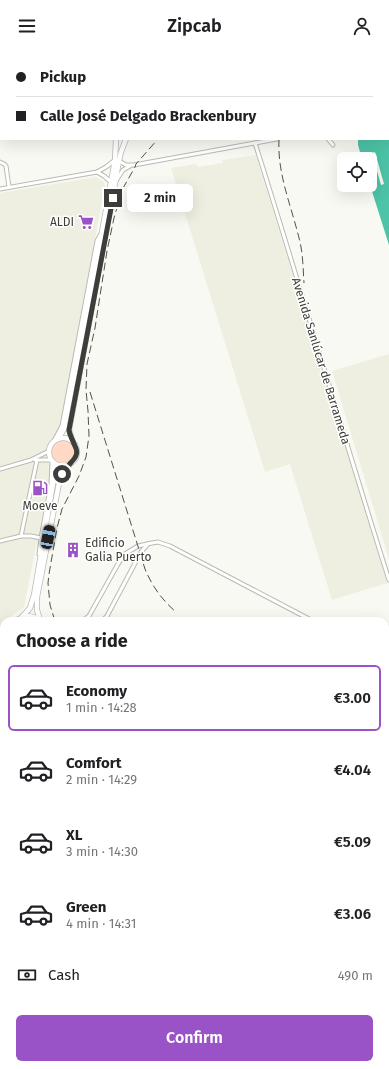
<!DOCTYPE html>
<html lang="en">
<head>
<meta charset="utf-8">
<style>
	body { margin:0; font-family:"Fira Sans",sans-serif; background:#f6f6f6; color:#202124; height:100vh; display:flex; flex-direction:column; font-size:15px; white-space:nowrap }
	* { box-sizing:border-box; margin:0 }
	p { font-size:13px; color:#757577 }
	.icon { flex:none; width:22px; height:22px; fill:none; stroke:currentColor; stroke-width:2; stroke-linecap:round; stroke-linejoin:round }
	.map { position:relative; flex:1; overflow:hidden }
	.details { position:absolute; left:0px; top:565px; width:389px; height:452px; display:flex; flex-direction:column; background:#fff; border-radius:12px 12px 0 0; box-shadow:0 4px 16px #0002 }
	.details>* { flex:none }
	.hud { position:absolute; left:0px; top:0px; width:389px; height:88px; box-shadow:0 4px 16px #0002; display:grid; align-content:center; height:88px; padding:0 16px; background:#fff }
	.buttons { position:absolute; left:337px; top:100px; display:grid; gap:8px }
	.buttons a { display:grid; place-items:center; width:40px; height:40px; border-radius:6px; background:#fff; box-shadow:0 4px 16px #0002; font-size:20px }
	.end { position:absolute; width:18px; height:18px; margin:-9px; border:5px solid #3d3d3a; background:#fff; box-shadow:0 0 0 2px #fff }
	.from { border-radius:50% }
	.bubble { position:absolute; height:28px; border-radius:6px; background:#fff; box-shadow:0 4px 16px #0002; font-size:13px; font-weight:600; line-height:28px; text-align:center }
	.car { position:absolute; width:12px; height:24px; margin:-12px -6px; border-radius:5px; box-shadow:0 0 3px 1px #0007; background:linear-gradient(#222 24%,#8ab4d8 0 40%,#222 0 76%,#8ab4d8 0 86%,#222 0) }
	.hud b { display:flex; align-items:center; gap:14px; height:38px; font-size:15px }
	.hud b+b { border-top:1px solid #e0e0e0 }
	.hud i { width:10px; height:10px; background:#202124 }
	ul { padding:0; list-style:none }
	li { display:flex; align-items:center; gap:12px; height:66px; margin:0 8px 6px; padding:0 8px; border:2px solid transparent; border-radius:6px }
	li div { flex:1 }
	li b { display:block; font-size:15px }
	li em { font-style:normal; font-weight:600 }
	li.current { border-color:#9953c7 }
	li>.icon { width:36px; height:36px; stroke-width:1.5 }
	h2 { padding:0 16px; font-size:18px; line-height:48px }
	.pay { display:flex; align-items:center; gap:10px; height:44px; padding:0 16px; font-size:15px }
	.pay p { margin-inline-start:auto }
	.primary-button { display:flex; gap:8px; margin-top:auto; padding:8px 16px }
	.primary-button a { flex:1; height:46px; border-radius:6px; background:#9953c7; color:#fff; font-size:16px; font-weight:600; line-height:46px; text-align:center }
	header { display:flex; justify-content:space-between; align-items:center; height:52px; padding:0 16px; background:#fff; font-size:18px; font-weight:600 }
	.map>svg:first-child { display:block }
	.built { fill:#eeefe1 }
	.green { fill:#ffd8c6 }
	.water { fill:#4dc4a7 }
	.pier { fill:#f8f9f2 }
	.lines { fill:none; stroke-linecap:round; stroke-linejoin:round }
	.pedestrian-casing { stroke:#babab4; stroke-width:4.5 }
	.minor-casing { stroke:#babab4; stroke-width:5 }
	.secondary-casing { stroke:#babab4; stroke-width:6 }
	.primary-casing { stroke:#d4d4d4; stroke-width:7 }
	.trunk-casing { stroke:#d4d4d4; stroke-width:8 }
	.motorway-casing { stroke:#d4d4d4; stroke-width:8 }
	.pedestrian { stroke:#fff; stroke-width:2.5 }
	.minor { stroke:#fff; stroke-width:3 }
	.secondary { stroke:#fff; stroke-width:4.5 }
	.primary { stroke:#c1e0be; stroke-width:5 }
	.trunk { stroke:#acd6a8; stroke-width:5.5 }
	.motorway { stroke:#97cb92; stroke-width:6 }
	.rail { stroke:#52524e; stroke-width:1; stroke-dasharray:8 4; stroke-linecap:butt }
	.primary-bridge-casing { stroke:#d4d4d4; stroke-width:7; stroke-linecap:butt }
	.primary-bridge { stroke:#c1e0be; stroke-width:5 }
	.route { stroke:#3d3d3a; stroke-width:5 }
	.labels { text-anchor:middle; stroke-width:3; stroke-linejoin:round; paint-order:stroke }
	.poi-label { font-size:12px; fill:#3d3d3a; stroke:#fffffe; text-anchor:end }
	.street-label { font-size:12px; fill:#3d3d3a; stroke:#fffffe }
</style>
</head>
<body>
<header><svg class="icon" aria-label="menu" viewBox="0 0 24 24"><path d="M4 6h16M4 12h16M4 18h16"/></svg>Zipcab<svg class="icon" aria-label="person" viewBox="0 0 24 24"><circle cx="12" cy="8" r="4"/><path d="M4 21q1-7 8-7t8 7"/></svg></header>
<div class="map">
<svg width="389" height="1017" viewBox="0 0 389 1017">
	<rect width="100%" height="100%" fill="#f8f9f2"/>
	<g class="built">
		<path d="M256 103 320 312 321 325 324 324 387 531 332 548 290 412 265 420 171 116 196 112 198 115 223 111 222 108Z"/>
		<path d="M96 125 103 129 105 133 65 348 24 555 13 562 8 569H4V576L3 578 4 588V657L0 664V141Z"/>
		<path d="M389 302V507L332 319Z"/>
		<path d="M385 808 389 810V938L385 936Z"/>
		<path d="M385 955 389 957V1017H202L201 1013H385Z"/>
	</g>
	<g class="green">
		<path d="M0 0H222L223 1H1V66H0Z"/>
		<circle cx="63" cy="400" r="11"/>
		<path d="M0 765 4 766V1013H169L170 1017H0Z"/>
	</g>
	<g class="water">
		<path d="M336 0H389V193L370 133V107H362L358 93V87H388V1H337Z"/>
		<path d="M385 676 389 678V809L385 807Z"/>
	</g>
	<path class="pier" d="M375 100 384 132 381 133 377 119 370 121V117L376 115 371 102Z"/>
	<g class="lines">
		<defs>
			<g id="pedestrian">
				<path d="M72 0V1"/>
				<path d="M164 0 166 1"/>
				<path d="M183 1 184 0"/>
				<path d="M0 29H1"/>
			</g>
			<g id="minor">
				<path d="M226 0V1"/>
				<path d="M253 1 255 0"/>
				<path d="M328 87 333 93"/>
				<path d="M255 91C301 236 343 383 389 528"/>
				<path d="M119 109 126 113H134L277 87"/>
				<path d="M0 110 4 112 6 114 9 135"/>
				<path d="M97 120 104 124 111 130"/>
				<path d="M116 129 123 118 130 114"/>
				<path d="M0 137 97 120 106 115 115 108"/>
				<path d="M54 389 62 374 97 189 100 183"/>
				<path d="M35 408H51"/>
				<path d="M0 417 31 408 49 399"/>
				<path d="M21 484H31L41 486 51 432 52 411"/>
				<path d="M0 489 21 484 37 408"/>
				<path d="M39 502 41 486"/>
				<path d="M82 569 89 564 118 512 125 502 138 494 152 491 158 490 170 494 313 569"/>
				<path d="M102 569 107 564 141 500 148 492"/>
				<path d="M385 607 389 609"/>
				<path d="M0 836 4 842"/>
				<path d="M385 963 389 965"/>
				<path d="M0 996 4 1002"/>
				<path d="M11 1013 14 1017"/>
				<path d="M203 1013 204 1017"/>
				<path d="M315 1013 322 1017"/>
				<path d="M330 1017 332 1013"/>
				<path d="M388 1017 389 1015"/>
			</g>
			<g id="secondary">
				<path d="M113 0V1"/>
				<path d="M119 0 120 1"/>
				<circle cx="63" cy="400" r="14"/>
				<path d="M58 387 64 377 102 180 115 108 116 87"/>
				<path d="M73 390 69 378 119 109 121 100 126 87"/>
				<path d="M21 566 30 556 34 543 55 420 53 410"/>
				<path d="M40 568 37 558V545L60 426 70 412"/>
				<path d="M16 569C24 563 33 563 41 569"/>
			</g>
			<g id="primary">
				<path d="M282 1 285 0"/>
				<path d="M0 71 1 70"/>
				<path d="M0 75H1"/>
			</g>
			<g id="trunk">
				<path d="M180 1013 182 1017"/>
				<path d="M185 1013 187 1017"/>
			</g>
			<g id="motorway">
				<path d="M0 676 4 670"/>
				<path d="M0 704 4 695"/>
				<path d="M0 743 4 745"/>
				<path d="M0 749 4 751"/>
				<path d="M0 875 4 882"/>
				<path d="M385 944 389 946"/>
				<path d="M385 951 389 953"/>
				<path d="M73 1013 75 1017"/>
			</g>
		</defs>
		<use href="#pedestrian" class="pedestrian-casing"/>
		<use href="#minor" class="minor-casing"/>
		<use href="#secondary" class="secondary-casing"/>
		<use href="#primary" class="primary-casing"/>
		<use href="#trunk" class="trunk-casing"/>
		<use href="#motorway" class="motorway-casing"/>
		<use href="#pedestrian" class="pedestrian"/>
		<use href="#minor" class="minor"/>
		<use href="#secondary" class="secondary"/>
		<use href="#primary" class="primary"/>
		<use href="#trunk" class="trunk"/>
		<use href="#motorway" class="motorway"/>
		<g class="rail">
			<path d="M336 1 338 0"/>
			<path d="M279 87C277 121 291 153 299 186 303 200 303 216 304 231"/>
			<path d="M90 340 145 517C152 534 162 548 176 560"/>
			<path d="M55 569 50 553 48 531 49 522 57 476 62 457 79 424 86 405 89 384 88 359 86 338 87 312 95 276 107 199 114 166 122 138 135 115 136 112 158 87"/>
			<path d="M385 930 389 932"/>
			<path d="M194 1013 195 1017"/>
		</g>
		<defs>
			<path id="primary-bridge" d="M302 1 305 0"/>
		</defs>
		<use href="#primary-bridge" class="primary-bridge-casing"/>
		<use href="#primary-bridge" class="primary-bridge"/>
	</g>
	<g class="lines">
		<path class="route" d="M62 422C64 419 66 417 68 414 73 408 80 403 75 394 73 389 70 384 69 378L113 146"/>
	</g>
	<defs>
		<symbol id="supermarket-bare" viewBox="-9 -9 18 18"><path d="M-6-5.5h2.5l.6 2H6L4.5 2H-2.5L-4.4-4H-6ZM-1.5 3.2a1.3 1.3 0 1 0 .1 0ZM3 3.2a1.3 1.3 0 1 0 .1 0Z" fill="#9953c7" stroke="#fffffe" stroke-width="2.5" paint-order="stroke"/></symbol>
		<symbol id="fuel-bare" viewBox="-9 -9 18 18"><path d="M-5.5-6h7V0h2V4h1.3V-2.5L3-4.5l.8-.8L6-3V5H2.5V1h-1V6h-7ZM-4.2-4.7v3.2H.2V-4.7Z" fill="#9953c7" stroke="#fffffe" stroke-width="2.5" paint-order="stroke"/></symbol>
		<symbol id="building-bare" viewBox="-9 -9 18 18"><path d="M-4-6H4V6H1V3H-1V6H-4ZM-2.5-4.3h1.7v1.8h-1.7ZM.8-4.3h1.7v1.8H.8ZM-2.5-1h1.7V.8h-1.7ZM.8-1h1.7V.8H.8Z" fill="#9953c7" stroke="#fffffe" stroke-width="2.5" paint-order="stroke"/></symbol>
	</defs>
	<g fill-rule="evenodd">
		<use href="#supermarket-bare" x="75" y="159" width="22" height="22"/>
		<use href="#fuel-bare" x="29" y="425" width="22" height="22"/>
		<use href="#building-bare" x="62" y="487" width="22" height="22"/>
	</g>
	<g class="labels">
		<g class="poi-label">
			<text x="74" y="174">ALDI</text>
			<text x="40" y="458" text-anchor="middle">Moeve</text>
			<text x="85" y="495" text-anchor="start">Edificio<tspan x="85" dy="14">Galia Puerto</tspan></text>
		</g>
		<g class="street-label">
			<text transform="translate(321 309) rotate(73)" y="4">Avenida Sanlúcar de Barrameda</text>
		</g>
	</g>
</svg>
<div class="buttons">
<a><svg class="icon" aria-label="locate" viewBox="0 0 24 24"><circle cx="12" cy="12" r="6"/><path d="M12 2v4M12 18v4M2 12h4M18 12h4"/></svg></a>
</div>
<i class="end from" style="left:62px;top:422px"></i>
<i class="end" style="left:113px;top:146px"></i>
<div class="bubble" style="left:127px;top:132px;width:66px">2 min</div>
<i class="car" style="left:48px;top:485px;rotate:11deg"></i>
<div class="hud">
<b><i class="from"></i>Pickup</b>
<b><i></i>Calle José Delgado Brackenbury</b>
</div>
<section class="details">
<h2>Choose a ride</h2>
<ul>
<li class="current"><svg class="icon" aria-label="car" viewBox="0 0 24 24"><path d="M5 17H2v-5l4-1 3-4h7l3 4 3 1v5h-3M9 17h6M6 11h13"/><circle cx="7" cy="17" r="2"/><circle cx="17" cy="17" r="2"/></svg><div><b>Economy</b><p>1 min · 14:28</p></div><em>€3.00</em></li>
<li><svg class="icon" aria-label="car" viewBox="0 0 24 24"><path d="M5 17H2v-5l4-1 3-4h7l3 4 3 1v5h-3M9 17h6M6 11h13"/><circle cx="7" cy="17" r="2"/><circle cx="17" cy="17" r="2"/></svg><div><b>Comfort</b><p>2 min · 14:29</p></div><em>€4.04</em></li>
<li><svg class="icon" aria-label="car" viewBox="0 0 24 24"><path d="M5 17H2v-5l4-1 3-4h7l3 4 3 1v5h-3M9 17h6M6 11h13"/><circle cx="7" cy="17" r="2"/><circle cx="17" cy="17" r="2"/></svg><div><b>XL</b><p>3 min · 14:30</p></div><em>€5.09</em></li>
<li><svg class="icon" aria-label="car" viewBox="0 0 24 24"><path d="M5 17H2v-5l4-1 3-4h7l3 4 3 1v5h-3M9 17h6M6 11h13"/><circle cx="7" cy="17" r="2"/><circle cx="17" cy="17" r="2"/></svg><div><b>Green</b><p>4 min · 14:31</p></div><em>€3.06</em></li>
</ul>
<div class="pay"><svg class="icon" aria-label="cash" viewBox="0 0 24 24"><path d="M3 7h18v10H3z"/><circle cx="12" cy="12" r="2"/></svg>Cash<p>490 m</p></div>
<div class="primary-button"><a>Confirm</a></div>
</section>
</div>
</body>
</html>
